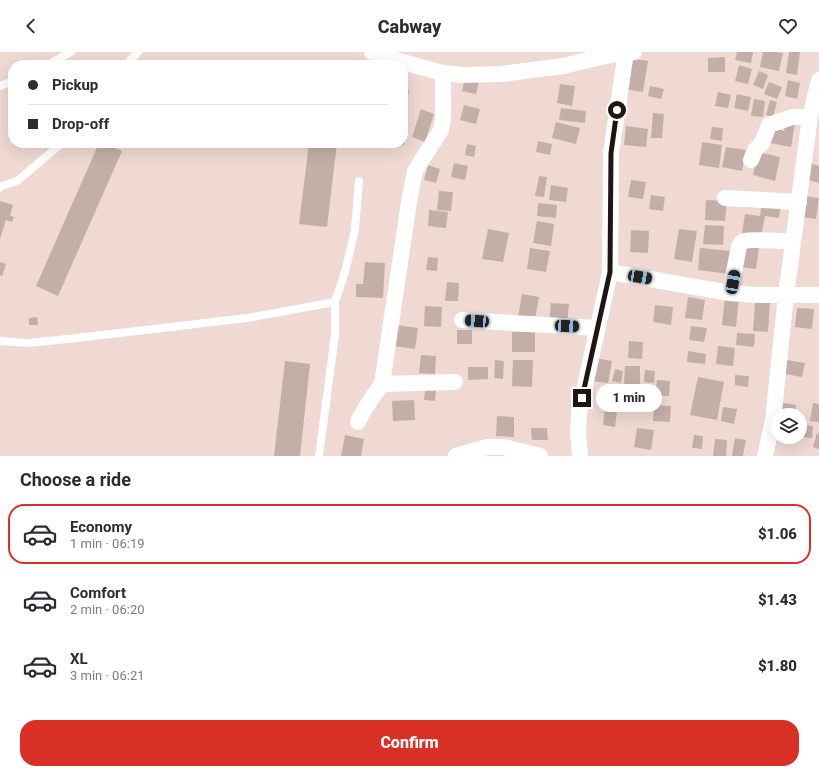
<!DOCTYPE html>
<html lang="en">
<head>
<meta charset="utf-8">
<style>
	body { margin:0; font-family:Roboto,sans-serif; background:#f7f7f7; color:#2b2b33; height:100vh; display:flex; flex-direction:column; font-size:15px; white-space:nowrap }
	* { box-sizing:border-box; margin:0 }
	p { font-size:13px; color:#7c7c81 }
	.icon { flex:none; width:22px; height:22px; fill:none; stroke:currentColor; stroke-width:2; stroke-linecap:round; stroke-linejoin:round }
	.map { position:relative; height:404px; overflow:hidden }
	.details { display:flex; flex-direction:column; background:#fff; flex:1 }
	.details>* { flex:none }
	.guide { position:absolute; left:8px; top:8px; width:400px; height:88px; border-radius:16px; box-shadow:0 4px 16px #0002; display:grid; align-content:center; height:88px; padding:0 20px; background:#fff }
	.fabs { position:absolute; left:771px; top:356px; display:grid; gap:8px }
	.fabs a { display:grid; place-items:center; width:36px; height:36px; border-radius:50%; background:#fff; box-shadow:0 4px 16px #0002; font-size:20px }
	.end { position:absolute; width:18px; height:18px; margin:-9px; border:5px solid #1d1613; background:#fff; box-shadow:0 0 0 2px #fff }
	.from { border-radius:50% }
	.bubble { position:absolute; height:28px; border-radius:14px; background:#fff; box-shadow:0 4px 16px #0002; font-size:13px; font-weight:800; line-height:28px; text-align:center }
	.car { position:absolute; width:12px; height:24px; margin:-12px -6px; border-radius:5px; box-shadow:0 0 3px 1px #0007; background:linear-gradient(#222 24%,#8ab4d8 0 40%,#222 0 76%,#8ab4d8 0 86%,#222 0) }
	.guide b { display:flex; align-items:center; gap:14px; height:38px; font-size:15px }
	.guide b+b { border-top:1px solid #e1e1e2 }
	.guide i { width:10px; height:10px; background:#2b2b33 }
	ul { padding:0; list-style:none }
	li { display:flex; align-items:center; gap:12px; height:60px; margin:0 8px 6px; padding:0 12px; border:2px solid transparent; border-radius:16px }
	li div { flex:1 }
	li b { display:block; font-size:15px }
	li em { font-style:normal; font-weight:800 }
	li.active { border-color:#d93025 }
	li>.icon { width:36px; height:36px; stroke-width:1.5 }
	h2 { padding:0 20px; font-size:18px; line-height:48px }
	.cta { display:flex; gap:8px; margin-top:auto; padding:8px 20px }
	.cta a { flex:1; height:46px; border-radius:16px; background:#d93025; color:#fff; font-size:16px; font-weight:800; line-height:46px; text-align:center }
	header { display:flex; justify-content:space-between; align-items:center; height:52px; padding:0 20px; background:#fff; font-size:18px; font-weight:800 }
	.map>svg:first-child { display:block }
	.building { fill:#c4afa8 }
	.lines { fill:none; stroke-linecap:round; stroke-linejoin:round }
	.lane { stroke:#fff; stroke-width:8 }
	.street { stroke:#fff; stroke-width:16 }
	.route { stroke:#1d1613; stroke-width:5 }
</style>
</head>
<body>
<header><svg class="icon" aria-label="back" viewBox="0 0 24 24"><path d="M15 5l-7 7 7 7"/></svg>Cabway<svg class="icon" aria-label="heart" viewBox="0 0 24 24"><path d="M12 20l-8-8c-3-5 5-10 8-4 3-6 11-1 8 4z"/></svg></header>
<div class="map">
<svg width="819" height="404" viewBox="0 0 819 404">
	<rect width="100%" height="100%" fill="#efd9d2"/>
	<g class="building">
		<path d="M737 0H753L751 11 735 8Z"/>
		<path d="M763 0H776L783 1 779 19 760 15Z"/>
		<path d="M789 0H800L797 23 786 21Z"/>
		<path d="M725 5V20H708V6Z"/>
		<path d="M628 6 648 9 643 40 624 37Z"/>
		<path d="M739 13 752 17 748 32 735 29Z"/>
		<path d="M759 19 768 23 763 37 753 33Z"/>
		<path d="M465 25 479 29 476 42 462 39Z"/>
		<path d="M788 28 800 31 797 47 785 44Z"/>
		<path d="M769 30 782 35 777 47 764 42Z"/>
		<path d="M560 32 575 34 572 54 557 51Z"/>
		<path d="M650 34 664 37 661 47 648 44Z"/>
		<path d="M403 37 409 38 406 57 403 56Z"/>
		<path d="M718 40 731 43 728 56 715 54Z"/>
		<path d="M737 42 751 45 748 59 734 56Z"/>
		<path d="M754 47 765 49 763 65 751 64Z"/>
		<path d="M770 48 777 50 773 65 766 63Z"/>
		<path d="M464 53 480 57 476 72 460 68Z"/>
		<path d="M561 56 586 59 585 71 559 68Z"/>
		<path d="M421 57 434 62 425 90 412 85Z"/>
		<path d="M653 61 664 62 662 86H651Z"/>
		<path d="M403 68 408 69 404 93H403Z"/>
		<path d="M786 69 795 71 791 95 770 91 773 76 784 79Z"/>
		<path d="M556 70 580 76 576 92 552 86Z"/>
		<path d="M626 74 648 77 646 95 624 93Z"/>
		<path d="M712 75 723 76 722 89 710 87Z"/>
		<path d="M538 89 552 92 550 103 536 100Z"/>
		<path d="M702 90 722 93 719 116 699 113Z"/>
		<path d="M99 91H104L122 99 58 244 36 234Z"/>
		<path d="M309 91H337L327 175 299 172Z"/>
		<path d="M467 92 476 94 474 105 465 103Z"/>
		<path d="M726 95 746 98 742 119 722 115Z"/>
		<path d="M758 100 780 105 775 129 753 123Z"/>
		<path d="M454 111 468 114 465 128 451 125Z"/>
		<path d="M810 111 819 114V131L805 127Z"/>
		<path d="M428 113 440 117 436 131 424 128Z"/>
		<path d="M539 124 547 125 544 145 535 144Z"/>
		<path d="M631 128 646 130 643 147 628 145Z"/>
		<path d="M551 133 568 136 566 150 549 148Z"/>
		<path d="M439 139 453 140 451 159 437 158Z"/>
		<path d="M651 143 665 145 663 159 649 157Z"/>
		<path d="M804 144 819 146 816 167 801 165Z"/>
		<path d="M706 148 727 149 725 169 705 168Z"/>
		<path d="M0 149 13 153 10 164 14 165 12 170 6 168 0 187Z"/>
		<path d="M762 149 781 152 779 166 765 164 761 184 742 181 745 162 760 164Z"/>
		<path d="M538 151 557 153 556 166 537 164Z"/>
		<path d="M429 158 448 160 446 176 428 174Z"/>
		<path d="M537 169 554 172 551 194 533 191Z"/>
		<path d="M705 173 724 174 723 193 703 192Z"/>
		<path d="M488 177 509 181 503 210 482 207Z"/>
		<path d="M679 177 697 179 692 210 674 207Z"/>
		<path d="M631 178 649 179 648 201 630 200Z"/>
		<path d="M744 192 759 195 756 217 740 215Z"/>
		<path d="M530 196 550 199 546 220 527 217Z"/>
		<path d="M700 196 731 199 729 222 698 218Z"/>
		<path d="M428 205 438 206 437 219 426 218Z"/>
		<path d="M0 210 6 212 2 224 0 223Z"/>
		<path d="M365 210 385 211 383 246 356 245V232H363Z"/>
		<path d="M447 230 459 231 458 249H445Z"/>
		<path d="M522 242 539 245 535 267 518 265Z"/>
		<path d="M725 244 739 245 736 275 722 273Z"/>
		<path d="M688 245 705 248 702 268 685 266Z"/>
		<path d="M755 249 770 250 768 280 753 279Z"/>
		<path d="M551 251 569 252 567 272 549 270Z"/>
		<path d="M655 253 673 255 671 273 653 270Z"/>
		<path d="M425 254 442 255 441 275 424 274Z"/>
		<path d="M797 256 814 257 812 277 795 275Z"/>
		<path d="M37 265 38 273H29V266Z"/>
		<path d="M396 273 418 276 415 297 393 294Z"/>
		<path d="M691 274 707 276 704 290 689 288Z"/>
		<rect x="457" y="278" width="15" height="14"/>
		<rect x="512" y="280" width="23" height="20"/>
		<path d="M737 281 755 282 754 295 736 293Z"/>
		<path d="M629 289 643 290 642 307 628 306Z"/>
		<path d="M718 294 735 296 733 314 716 312Z"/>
		<path d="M688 299 706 302 705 312 687 310Z"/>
		<path d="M421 303 436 304 435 322 419 321Z"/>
		<path d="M596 306 612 309 608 331 592 329Z"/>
		<path d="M495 308 504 309 503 327 494 326Z"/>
		<path d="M513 308H533L532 335 512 334Z"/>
		<path d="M787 308 805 311 802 325 785 322Z"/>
		<path d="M285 309 310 312 300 404H274Z"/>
		<path d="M625 314H640V333L624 332Z"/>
		<path d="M468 315H488V327L468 328Z"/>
		<path d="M615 317 623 319 621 331 612 329Z"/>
		<path d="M645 318 655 319 654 331 644 330Z"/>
		<path d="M735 323 749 324 748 335 735 333Z"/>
		<path d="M698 325 724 330 717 368 690 363Z"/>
		<path d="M657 328 670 329 669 344 655 343Z"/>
		<path d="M425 338H436L435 349 424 348Z"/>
		<path d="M414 348 415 368 393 369 392 349Z"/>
		<path d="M783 351 796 353 795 363H782Z"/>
		<path d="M813 351 819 352V370L810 369Z"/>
		<path d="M654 353 671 354 670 370 653 369Z"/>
		<path d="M723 355 737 357 734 372 721 369Z"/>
		<path d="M605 357 617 359 615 375 603 373Z"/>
		<path d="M497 364 514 365V385L496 384Z"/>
		<path d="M804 373 813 374 812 386 803 385Z"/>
		<path d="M531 376H547L548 388H532Z"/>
		<path d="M637 376 654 378 651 398 634 395Z"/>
		<path d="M817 381 819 382V397L813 395Z"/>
		<path d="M345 383 364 387 361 404H341Z"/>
		<path d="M694 383 703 384 702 397 692 396Z"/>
		<path d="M735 386 746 388 743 404H732Z"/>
		<path d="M715 387 727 388 726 404H713Z"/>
	</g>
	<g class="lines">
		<g class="lane">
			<path d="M47 13 71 0"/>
			<path d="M126 13 138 0"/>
			<path d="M0 34 13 29"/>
			<path d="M0 136 2 134 17 129 62 91"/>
			<path d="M0 289 28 291 77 286 247 266 335 250 345 220 355 177 359 129"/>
			<path d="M319 404 335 283V250"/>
		</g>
		<g class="street">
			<path d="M372 0 395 8 443 21"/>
			<path d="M751 108 755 98 762 91 769 73 792 65H810"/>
			<path d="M725 146 799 150"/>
			<path d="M610 220 730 241 756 243H819"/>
			<path d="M730 241 739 194C741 191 741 190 744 189 751 187 784 189 793 190"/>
			<path d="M462 268 597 276"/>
			<path d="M382 332 455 330"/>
			<path d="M358 370C364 356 373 344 382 332L409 150 415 119 441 78 443 67V21L462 23 501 22 563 14 610 3 634 0"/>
			<path d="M456 404 487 395H504L540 404"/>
			<path d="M580 404 578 380 579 361 610 220 611 101 626 0"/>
			<path d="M765 404 773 368 786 243 810 65 819 28"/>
		</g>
	</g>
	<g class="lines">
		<path class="route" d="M582 346 610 220 611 101 617 58"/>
	</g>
</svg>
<div class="fabs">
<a><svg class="icon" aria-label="layers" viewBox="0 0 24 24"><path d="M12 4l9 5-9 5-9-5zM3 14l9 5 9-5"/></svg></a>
</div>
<i class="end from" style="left:617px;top:58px"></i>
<i class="end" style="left:582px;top:346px"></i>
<div class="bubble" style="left:596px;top:332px;width:66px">1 min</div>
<i class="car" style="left:640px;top:225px;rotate:100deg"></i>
<i class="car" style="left:733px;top:230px;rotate:10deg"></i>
<i class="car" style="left:477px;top:269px;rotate:274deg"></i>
<i class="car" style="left:567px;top:274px;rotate:93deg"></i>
<div class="guide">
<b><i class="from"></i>Pickup</b>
<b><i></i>Drop-off</b>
</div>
</div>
<section class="details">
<h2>Choose a ride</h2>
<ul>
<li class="active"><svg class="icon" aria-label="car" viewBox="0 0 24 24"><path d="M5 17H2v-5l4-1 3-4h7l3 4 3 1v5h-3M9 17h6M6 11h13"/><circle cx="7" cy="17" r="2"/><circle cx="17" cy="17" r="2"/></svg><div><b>Economy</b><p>1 min · 06:19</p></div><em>$1.06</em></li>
<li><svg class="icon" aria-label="car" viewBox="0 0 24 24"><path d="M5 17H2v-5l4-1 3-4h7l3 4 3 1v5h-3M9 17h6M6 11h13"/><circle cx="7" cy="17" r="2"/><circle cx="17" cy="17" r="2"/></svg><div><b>Comfort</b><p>2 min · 06:20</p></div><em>$1.43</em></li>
<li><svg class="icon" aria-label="car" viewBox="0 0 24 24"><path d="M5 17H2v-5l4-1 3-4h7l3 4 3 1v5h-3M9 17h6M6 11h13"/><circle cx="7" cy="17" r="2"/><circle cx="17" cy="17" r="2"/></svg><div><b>XL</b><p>3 min · 06:21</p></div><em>$1.80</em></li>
</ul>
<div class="cta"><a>Confirm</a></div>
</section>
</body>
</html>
